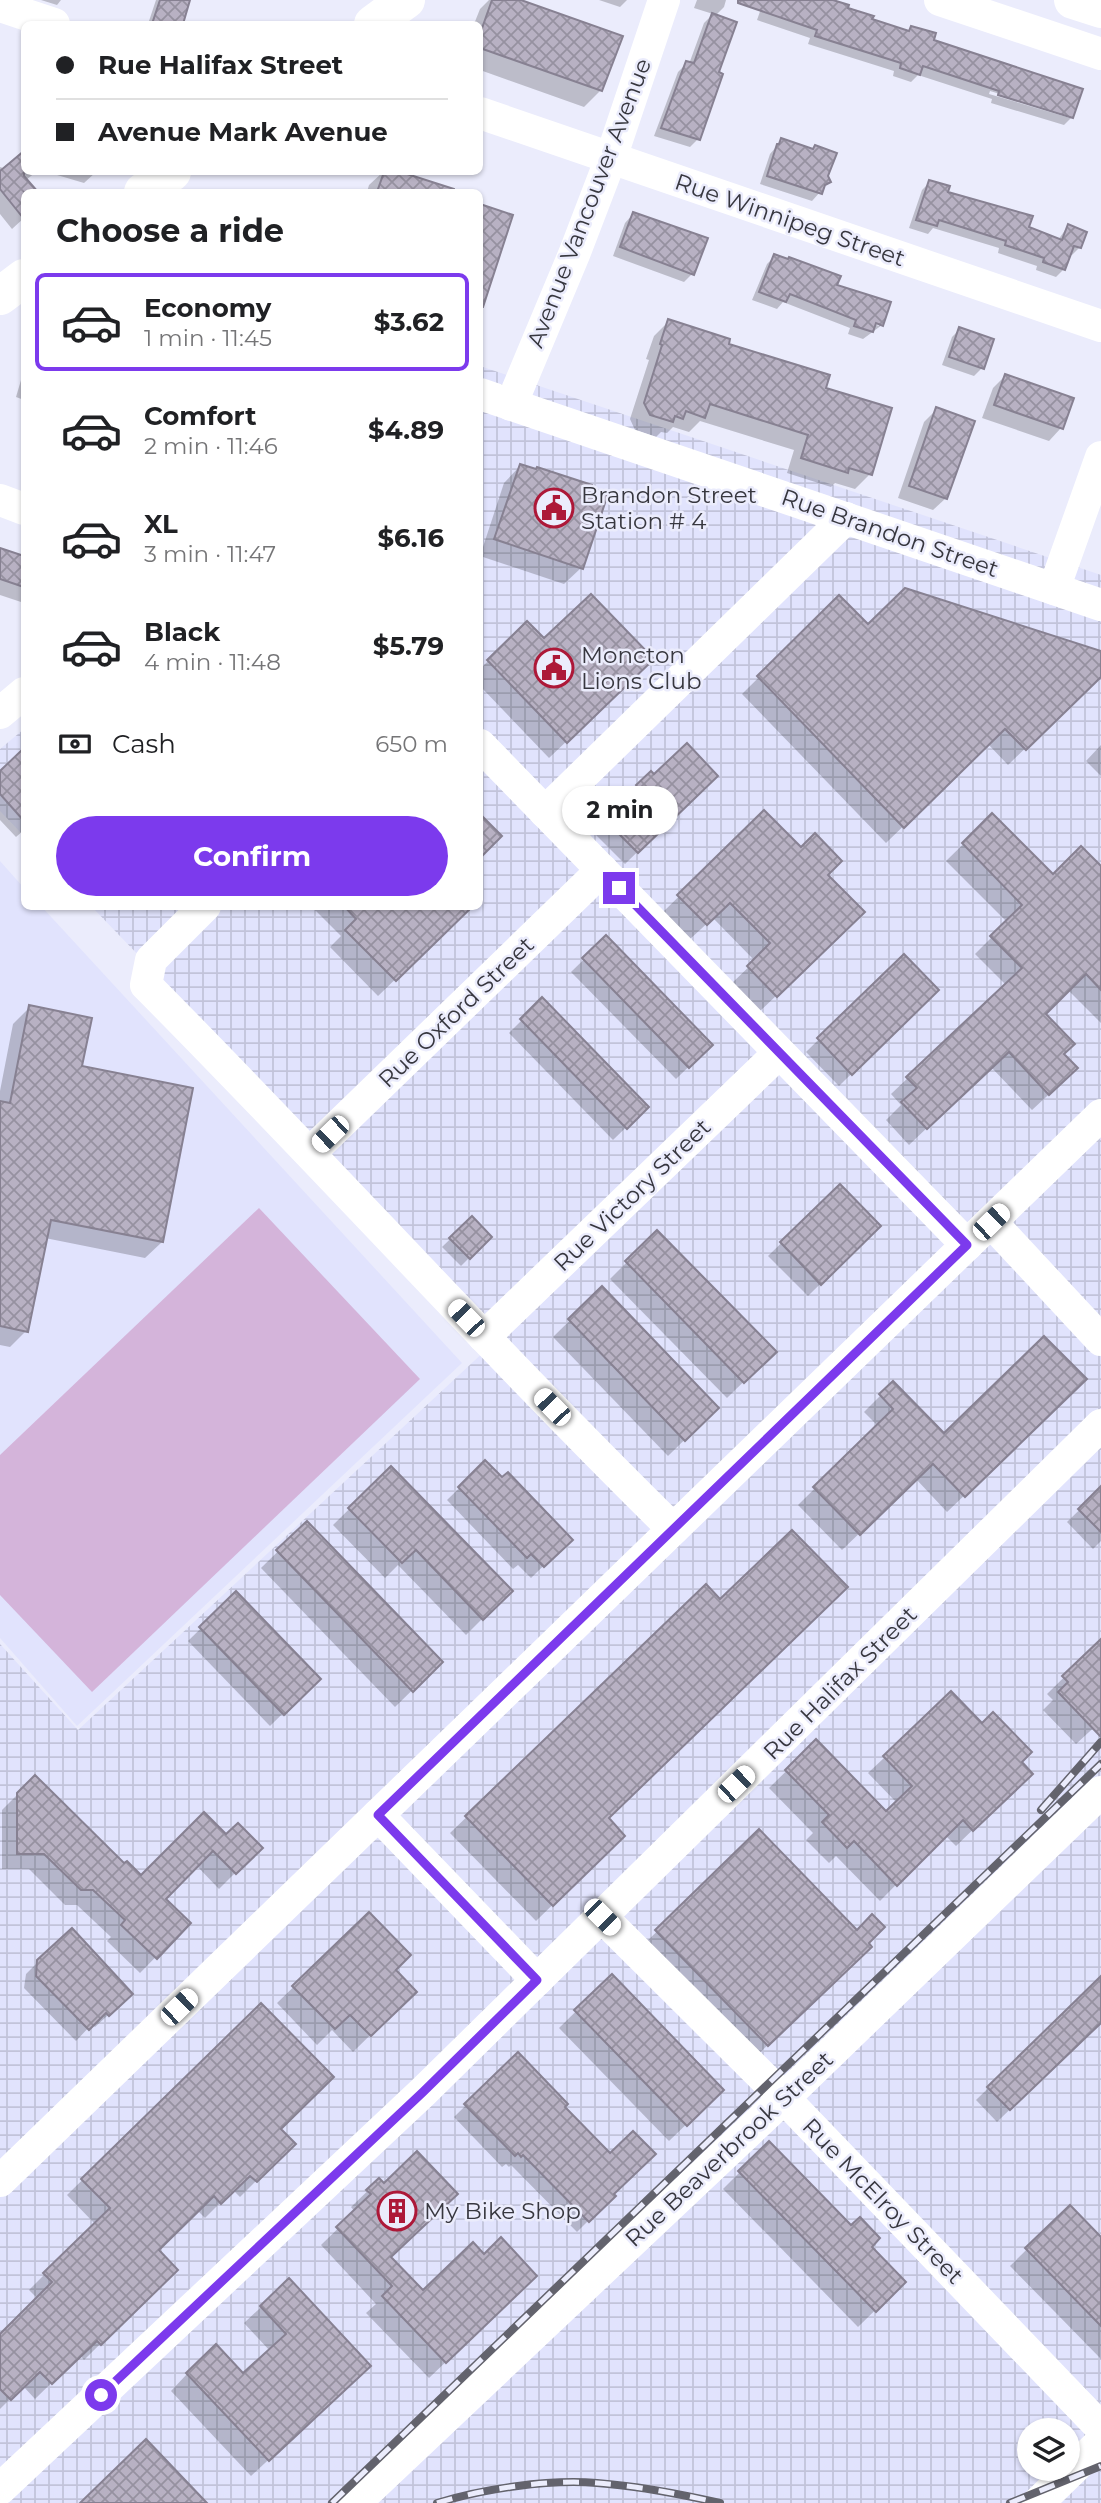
<!DOCTYPE html>
<html lang="en">
<head>
<meta charset="utf-8">
<style>
	body { margin:0; font-family:Montserrat,sans-serif; background:#f2f2f2; color:#202124; height:100vh; display:flex; flex-direction:column; font-size:26px; white-space:nowrap }
	* { box-sizing:border-box; margin:0 }
	p { font-size:23px; color:#757577 }
	.icon { flex:none; width:38px; height:38px; fill:none; stroke:currentColor; stroke-width:2; stroke-linecap:round; stroke-linejoin:round }
	.map { position:relative; flex:1; overflow:hidden }
	.panel { position:absolute; left:21px; top:189px; width:462px; height:721px; display:flex; flex-direction:column; background:#fff; border-radius:10px; box-shadow:0 2px 5px #0004 }
	.panel>* { flex:none }
	.guide { position:absolute; left:21px; top:21px; width:462px; height:154px; border-radius:10px; box-shadow:0 2px 5px #0004; display:grid; align-content:center; height:154px; padding:0 35px; background:#fff }
	.tools { position:absolute; left:1017px; top:2418px; display:grid; gap:14px }
	.tools a { display:grid; place-items:center; width:63px; height:63px; border-radius:50%; background:#fff; box-shadow:0 2px 5px #0004; font-size:35px }
	.end { position:absolute; width:32px; height:32px; margin:-16px; border:9px solid #7c3aed; background:#fff; box-shadow:0 0 0 4px #fff }
	.from { border-radius:50% }
	.bubble { position:absolute; height:49px; border-radius:24px; background:#fff; box-shadow:0 2px 5px #0004; font-size:23px; font-weight:700; line-height:49px; text-align:center }
	.car { position:absolute; width:21px; height:42px; margin:-21px -10px; border-radius:9px; box-shadow:0 0 5px 2px #0007; background:linear-gradient(#fff 24%,#345 0 40%,#fff 0 76%,#345 0 86%,#fff 0) }
	.guide b { display:flex; align-items:center; gap:24px; height:66px; font-size:26px }
	.guide b+b { border-top:2px solid #e0e0e0 }
	.guide i { width:18px; height:18px; background:#202124 }
	ul { padding:0; list-style:none }
	li { display:flex; align-items:center; gap:21px; height:98px; margin:0 14px 10px; padding:0 21px; border:4px solid transparent; border-radius:10px }
	li div { flex:1 }
	li b { display:block; font-size:26px }
	li em { font-style:normal; font-weight:700 }
	li.current { border-color:#7c3aed }
	li>.icon { width:63px; height:63px; stroke-width:1.5 }
	h2 { padding:0 35px; font-size:32px; line-height:84px }
	.pay { display:flex; align-items:center; gap:18px; height:77px; padding:0 35px; font-size:26px }
	.pay p { margin-inline-start:auto }
	.action { display:flex; gap:14px; margin-top:auto; padding:14px 35px }
	.action a { flex:1; height:80px; border-radius:42px; background:#7c3aed; color:#fff; font-size:28px; font-weight:700; line-height:80px; text-align:center }
	.map>svg:first-child { display:block }
	.built { fill:#e1e3fd }
	.industrial { fill:url(#industrial-grid); fill-rule:evenodd }
	.garden { fill:#d4b4da }
	.shadow { fill:#0003; fill-rule:evenodd }
	.building { fill:url(#building-cross-hatch); stroke:#878192; stroke-width:2 }
	.lines { fill:none; stroke-linecap:round; stroke-linejoin:round }
	.minor { stroke:#fff; stroke-width:32 }
	.major { stroke:#fff; stroke-width:38 }
	.rail-casing { stroke:#63636d; stroke-width:8 }
	.rail { stroke:#ebecfc; stroke-width:5; stroke-dasharray:16; stroke-linecap:butt }
	.route { stroke:#7c3aed; stroke-width:9 }
	.labels { text-anchor:middle; stroke-width:5; stroke-linejoin:round; paint-order:stroke }
	.street-label { font-size:23px; fill:#37373f; stroke:#ebecfc }
	.poi-label { font-size:23px; fill:#37373f; stroke:#ebecfc; text-anchor:start }
</style>
</head>
<body>
<div class="map">
<svg width="1101" height="2503" viewBox="0 0 1101 2503">
	<defs>
		<pattern id="industrial-grid" width="8" height="8" patternUnits="userSpaceOnUse" patternTransform="scale(1.75)"><rect width="8" height="8" fill="#e1e3fd"/><path d="M0 4h8M4 0v8" fill="none" stroke="#c2c3da"/></pattern>
		<pattern id="building-cross-hatch" width="8" height="8" patternUnits="userSpaceOnUse" patternTransform="scale(1.75)"><rect width="8" height="8" fill="#b8b1c3"/><path d="M0 0l8 8M0 8l8-8" fill="none" stroke="#9691a0"/></pattern>
	</defs>
	<rect width="100%" height="100%" fill="#ebecfc"/>
	<path class="built" d="M0 861 24 888V906L42 907 462 1363 77 1726 0 1638Z"/>
	<g class="industrial">
		<path d="M480 366 1101 575V2503H0V1644L78 1730 503 1334 92 907 480 906ZM1029 2431H1068V2469H1029Z"/>
		<path d="M24 729V836L0 811V749Z"/>
	</g>
	<path class="garden" d="M259 1208 420 1379 92 1692 0 1595V1455Z"/>
	<g class="shadow">
		<path d="M41 0H61L57 5Z"/>
		<path d="M156 0 188 1 181 24H148Z"/>
		<path d="M489 0H517L601 90 584 107 480 70V24H474L480 9Z"/>
		<path d="M599 0H627L620 7Z"/>
		<path d="M697 0H726L724 7 715 16 716 73 698 139 690 147 654 136 678 72 687 63 689 64 704 23 713 14 694 8Z"/>
		<path d="M764 0H830L847 6 846 9 871 17 870 20 907 32 911 28 933 34 931 41 1080 90 1072 117 1064 125 991 103 992 99 918 75 911 82 893 76 894 71 808 44 810 38 757 20ZM990 91 1070 115V118L989 94Z"/>
		<path d="M782 140 811 151 815 147 829 182 812 201 760 184 770 154Z"/>
		<path d="M24 154V172H36L26 180 36 192H24V218L12 229 0 214V167L6 169Z"/>
		<path d="M47 172H96L84 183Z"/>
		<path d="M383 172H396L436 185 434 190 440 192H367L369 185Z"/>
		<path d="M930 182 946 194 1058 240 1068 226 1080 247 1072 255 1069 254 1064 269 1056 277 1036 270 1037 266 998 253 999 248 933 228 928 234 909 228 922 190Z"/>
		<path d="M480 206 511 216 480 312Z"/>
		<path d="M633 214 692 274 684 282 613 256 625 223Z"/>
		<path d="M775 256 787 261 789 259 838 277 835 286 889 303 882 325 863 339 848 334 850 328 783 302 777 309 752 300 767 264ZM868 319 879 323V326L867 322Z"/>
		<path d="M669 321 824 389 870 474 855 489 835 483 831 487 787 473 794 450 700 421 689 432 673 427 667 433 661 432 656 437 635 430 630 419 649 360 646 359 654 336Z"/>
		<path d="M960 329 982 368 974 376 942 365 952 337Z"/>
		<path d="M24 370V400L16 397Z"/>
		<path d="M1005 376 1061 428 1049 441 982 418 993 388Z"/>
		<path d="M937 409 946 498 933 510 898 498 924 422Z"/>
		<path d="M520 466 581 568 564 584 480 556 504 483Z"/>
		<path d="M0 550 24 558V603L0 595Z"/>
		<path d="M839 598 868 627 1101 653V675L1008 765 988 744 886 843 742 694Z"/>
		<path d="M527 623 544 641 635 676 549 758 480 686V669Z"/>
		<path d="M1101 745V776L1086 761Z"/>
		<path d="M24 750V830L16 837 0 820V773Z"/>
		<path d="M650 773 654 777 716 775 625 864 595 834 628 802 625 799Z"/>
		<path d="M764 813 826 875 846 929 759 1012 731 984 755 961 713 918 689 940 662 913Z"/>
		<path d="M992 816 1053 877 1101 869V1023L1068 990 1044 1014 1062 1054 1059 1085 1032 1110 991 1067 909 1145 886 1120 901 1105 891 1094 1006 985 975 954 1007 922 946 861Z"/>
		<path d="M311 906H471L378 996 330 947 341 936Z"/>
		<path d="M606 938 711 1045 676 1079 571 972Z"/>
		<path d="M904 956 937 990 839 1086 806 1052Z"/>
		<path d="M542 1000 647 1107 613 1140 509 1033Z"/>
		<path d="M30 1007 80 1067 162 1242 145 1258 45 1238 26 1331 10 1347 0 1345V1091L13 1024Z"/>
		<path d="M840 1186 879 1226 808 1296 768 1256Z"/>
		<path d="M472 1218 490 1237 461 1266 442 1247Z"/>
		<path d="M657 1232 774 1352 727 1398 610 1279Z"/>
		<path d="M602 1289 717 1408 668 1456 553 1337Z"/>
		<path d="M893 1383 944 1436 1068 1396 947 1512 916 1479 842 1550 798 1505 878 1426 864 1412Z"/>
		<path d="M485 1463 570 1540 531 1578 518 1565 513 1569 447 1500Z"/>
		<path d="M391 1468 510 1591 466 1635 398 1565 385 1578 333 1525Z"/>
		<path d="M1101 1489V1541L1093 1549 1067 1522Z"/>
		<path d="M307 1523 441 1662 395 1707 261 1568Z"/>
		<path d="M706 1587 606 1819 623 1836 536 1921 450 1833Z"/>
		<path d="M236 1594 318 1679 270 1726 188 1641Z"/>
		<path d="M1101 1641V1721L1076 1744 1043 1710 1053 1700 1047 1694Z"/>
		<path d="M816 1742 886 1813 897 1803 868 1773 885 1757 1019 1762 1014 1790 956 1846 945 1835 880 1901 836 1856 829 1863 806 1840 813 1833 769 1788Z"/>
		<path d="M35 1777 124 1865 141 1877 226 1837 260 1848 219 1889 196 1865 163 1899 189 1923 140 1973 107 1941 111 1937 77 1905H65L29 1869H2V1810Z"/>
		<path d="M759 1832 866 1943 854 1963 751 2061 640 1948Z"/>
		<path d="M369 1914 394 1970 414 1992 353 2052 332 2030 317 2045 277 2003Z"/>
		<path d="M39 1961 118 2006 95 2027 92 2024 76 2041 24 1988 26 1974Z"/>
		<path d="M612 1976 722 2090 669 2141 559 2028Z"/>
		<path d="M1101 1979V2021L997 2122 976 2100Z"/>
		<path d="M261 2005 279 2129 293 2144 240 2197 233 2190 205 2218 197 2210 156 2250 175 2270 84 2360 80 2355 35 2399 23 2386 0 2409V2336L38 2299 29 2290 95 2224 67 2195Z"/>
		<path d="M518 2054 563 2107 613 2196 577 2232 511 2165 509 2167 506 2164 502 2167 454 2117Z"/>
		<path d="M769 2143 904 2282 858 2327 723 2189Z"/>
		<path d="M379 2180 389 2257 423 2292H519L429 2378 366 2313 376 2304 321 2245 355 2212 351 2207Z"/>
		<path d="M1070 2207 1101 2239V2359L1010 2266Z"/>
		<path d="M289 2281 352 2382 251 2476 171 2391 187 2374 243 2376 270 2351 244 2323Z"/>
	</g>
	<g class="building">
		<path d="M160 0H190L183 24H152Z"/>
		<path d="M492 0H521L623 36 602 91 480 48V34Z"/>
		<path d="M738 0H833L849 5 848 8 874 16 872 19 909 31 911 26 936 33 934 40 1083 89 1073 118 998 95 999 91 923 66 920 75 900 68 901 63 815 36 817 30 738 3Z"/>
		<path d="M712 13 737 22 719 72 723 74 700 140 661 128 686 61 694 63Z"/>
		<path d="M781 138 813 149 815 145 837 153 828 176 831 182 825 185 822 194 767 176 777 144H779Z"/>
		<path d="M24 151V176L38 192H24V219L0 189V171Z"/>
		<path d="M384 172H401L454 189V192H377Z"/>
		<path d="M929 180 950 186 948 192 1033 216 1029 227 1062 240 1068 224 1087 232 1081 248 1074 246 1065 270 1043 262 1044 258 1005 245 1006 241 939 220 937 226 916 220Z"/>
		<path d="M480 204 513 215 483 307H480Z"/>
		<path d="M633 212 708 238 694 275 620 247Z"/>
		<path d="M774 254 788 259 789 257 841 276 837 285 891 302 883 326 876 323 873 332 854 326 856 320 790 294 786 302 759 292Z"/>
		<path d="M668 319 730 339 729 344 830 375 826 388 892 408 872 475 849 468 848 473 801 458 808 435 710 404 705 418 686 411 683 419 675 416 673 422 650 415 644 403 662 345 660 344Z"/>
		<path d="M959 327 994 339 984 369 949 357Z"/>
		<path d="M1005 374 1074 398 1063 429 994 405Z"/>
		<path d="M936 407 975 421 947 499 909 486Z"/>
		<path d="M520 464 536 469 537 467 592 485 591 488 608 494 583 569 494 539Z"/>
		<path d="M0 548 24 556V587L0 579Z"/>
		<path d="M905 588 1101 651V677L1026 750 1005 729 904 828 757 676 839 595 868 624Z"/>
		<path d="M591 594 654 659 567 743 487 660 527 621 544 638Z"/>
		<path d="M687 743 718 776 638 853 606 821 639 789 636 785 651 771 654 774Z"/>
		<path d="M24 748V821L0 794V771Z"/>
		<path d="M764 810 801 847 815 833 842 861 828 875 865 912 777 997 747 966 770 943 730 903 707 925 677 895Z"/>
		<path d="M992 813 1053 874 1081 846 1101 866V990L1086 974 1046 1014 1075 1044 1064 1054 1078 1068 1049 1095 1009 1052 927 1129 901 1102 917 1088 906 1077 1022 968 990 936 1022 905 962 843Z"/>
		<path d="M480 814 502 836 480 858Z"/>
		<path d="M344 906H473L396 981 345 930 356 919Z"/>
		<path d="M606 935 713 1045 689 1068 582 958Z"/>
		<path d="M904 954 939 990 852 1075 817 1038Z"/>
		<path d="M542 997 649 1107 627 1129 520 1019Z"/>
		<path d="M29 1005 92 1018 82 1066 193 1088 163 1242 51 1220 28 1332 0 1326V1101L10 1103Z"/>
		<path d="M840 1184 881 1226 821 1285 780 1242Z"/>
		<path d="M472 1216 492 1237 470 1259 449 1238Z"/>
		<path d="M657 1230 777 1352 744 1383 625 1261Z"/>
		<path d="M602 1286 719 1408 685 1441 568 1319Z"/>
		<path d="M1044 1336 1087 1379 965 1497 933 1464 860 1535 813 1487 893 1409 879 1394 893 1381 944 1433Z"/>
		<path d="M485 1460 502 1477 508 1472 573 1540 544 1567 531 1554 527 1558 458 1487Z"/>
		<path d="M391 1466 513 1591 483 1620 416 1550 402 1563 348 1508Z"/>
		<path d="M1101 1486V1532L1078 1509Z"/>
		<path d="M307 1521 443 1662 413 1692 276 1550Z"/>
		<path d="M792 1530 848 1587 609 1818 625 1836 553 1906 465 1816 706 1584 720 1599Z"/>
		<path d="M236 1591 321 1679 284 1715 199 1627Z"/>
		<path d="M1101 1639V1737L1058 1692 1068 1682 1062 1676Z"/>
		<path d="M951 1691 982 1723 993 1712 1032 1752 1022 1762 1033 1774 973 1831 963 1820 897 1886 854 1841 847 1848 822 1822 829 1815 785 1770 816 1739 886 1811 912 1786 883 1756Z"/>
		<path d="M35 1775 124 1863 127 1861 141 1875 204 1812 226 1834 238 1823 263 1848 236 1874 213 1851 166 1899 191 1923 157 1959 121 1925 125 1920 93 1890H81L44 1854H17V1793Z"/>
		<path d="M759 1829 857 1930 872 1914 885 1927 869 1943 872 1947 768 2046 655 1930Z"/>
		<path d="M369 1912 411 1955 396 1970 417 1992 371 2036 350 2015 335 2029 292 1986Z"/>
		<path d="M72 1928 133 1994 109 2016 106 2013 89 2030 36 1976 37 1960Z"/>
		<path d="M612 1974 724 2090 687 2126 574 2010Z"/>
		<path d="M1101 1976V2023L1010 2110 987 2087Z"/>
		<path d="M261 2003 334 2077 281 2129 296 2144 257 2182 250 2176 221 2204 214 2196 159 2250 178 2270 101 2345 97 2341 52 2384 40 2372 11 2400 0 2389V2334L52 2282 43 2273 110 2208 81 2179Z"/>
		<path d="M518 2052 568 2104 565 2107 610 2153 633 2131 656 2154 614 2194 616 2196 589 2222 523 2155 521 2157 518 2153 515 2156 464 2104Z"/>
		<path d="M769 2141 851 2225 860 2217 880 2238 872 2247 906 2282 876 2312 738 2171Z"/>
		<path d="M417 2151 458 2194 391 2257 423 2290 473 2242 484 2254 501 2237 537 2276 446 2363 382 2296 392 2286 336 2227 371 2194 366 2190 379 2178 384 2183Z"/>
		<path d="M1070 2205 1101 2237V2326L1025 2248Z"/>
		<path d="M289 2278 371 2366 269 2461 186 2373 216 2344 243 2373 286 2334 260 2306Z"/>
		<path d="M146 2439 207 2503H80Z"/>
	</g>
	<g class="lines">
		<g class="minor">
			<path d="M940 0 1101 54"/>
			<path d="M0 6 54 24"/>
			<path d="M480 113 1101 326"/>
			<path d="M480 394 1101 605"/>
			<path d="M511 405 575 252 611 158 664 0"/>
			<path d="M0 500 24 509"/>
			<path d="M1054 589 1101 457"/>
			<path d="M0 713 24 693"/>
			<path d="M480 745 967 1245"/>
			<path d="M545 812 846 518"/>
			<path d="M205 906 151 960 146 985C324 1164 493 1352 673 1529"/>
			<path d="M310 1153 602 870"/>
			<path d="M991 1222 1101 1340"/>
			<path d="M484 1337 779 1053"/>
			<path d="M378 1815 537 1980"/>
			<path d="M602 1917 784 2098 1101 2428"/>
			<path d="M0 2181 1101 1115"/>
			<path d="M0 2489 423 2092 1101 1425"/>
			<path d="M355 2503 784 2098 1101 1792"/>
			<path d="M1038 2503 1101 2442"/>
		</g>
		<g class="major">
			<path d="M1073 0 1101 9"/>
			<path d="M373 24 406 0"/>
			<path d="M143 192 172 172"/>
			<path d="M0 296 24 278"/>
		</g>
		<defs>
			<g id="rail">
				<path d="M1041 1810 1101 1742"/>
				<path d="M332 2503 1101 1764"/>
				<path d="M437 2503C483 2489 548 2479 597 2483 638 2486 680 2494 720 2503"/>
				<path d="M1010 2503 1101 2466"/>
			</g>
		</defs>
		<use href="#rail" class="rail-casing"/>
		<use href="#rail" class="rail"/>
	</g>
	<g class="lines">
		<path class="route" d="M101 2395 423 2092 537 1980 378 1815 967 1245 619 888"/>
	</g>
	<defs>
		<symbol id="civic-ring" viewBox="-11 -11 22 22"><circle r="9.5" fill="#ebecfc" stroke="#ad1838" stroke-width="1.5"/><path d="M-.6-6.5H3V-4.5H.6V-3L4-1V1h2V6H-6V1h2V-1L-.6-3ZM-1.2 2.5V6h2.4V2.5Z" fill="#ad1838"/></symbol>
		<symbol id="building-ring" viewBox="-11 -11 22 22"><circle r="9.5" fill="#ebecfc" stroke="#ad1838" stroke-width="1.5"/><path d="M-4-6H4V6H1V3H-1V6H-4ZM-2.5-4.3h1.7v1.8h-1.7ZM.8-4.3h1.7v1.8H.8ZM-2.5-1h1.7V.8h-1.7ZM.8-1h1.7V.8H.8Z" fill="#ad1838"/></symbol>
	</defs>
	<g fill-rule="evenodd">
		<use href="#civic-ring" x="532" y="486" width="44" height="44"/>
		<use href="#civic-ring" x="532" y="646" width="44" height="44"/>
		<use href="#building-ring" x="375" y="2189" width="44" height="44"/>
	</g>
	<g class="labels">
		<g class="street-label">
			<text transform="translate(589 203) rotate(-69)" y="8">Avenue Vancouver Avenue</text>
			<text transform="translate(790 220) rotate(19)" y="8">Rue Winnipeg Street</text>
			<text transform="translate(890 533) rotate(19)" y="8">Rue Brandon Street</text>
			<text transform="translate(456 1012) rotate(-44)" y="8">Rue Oxford Street</text>
			<text transform="translate(632 1195) rotate(-44)" y="8">Rue Victory Street</text>
			<text transform="translate(840 1683) rotate(-45)" y="8">Rue Halifax Street</text>
			<text transform="translate(729 2149) rotate(-43)" y="8">Rue Beaverbrook Street</text>
			<text transform="translate(883 2201) rotate(46)" y="8">Rue McElroy Street</text>
		</g>
		<g class="poi-label">
			<text x="581" y="503">Brandon Street<tspan x="581" dy="26">Station # 4</tspan></text>
			<text x="581" y="663">Moncton<tspan x="581" dy="26">Lions Club</tspan></text>
			<text x="424" y="2219">My Bike Shop</text>
		</g>
	</g>
</svg>
<div class="tools">
<a><svg class="icon" aria-label="layers" viewBox="0 0 24 24"><path d="M12 4l9 5-9 5-9-5zM3 14l9 5 9-5"/></svg></a>
</div>
<i class="end from" style="left:101px;top:2395px"></i>
<i class="end" style="left:619px;top:888px"></i>
<div class="bubble" style="left:562px;top:786px;width:116px">2 min</div>
<i class="car" style="left:330px;top:1134px;rotate:226deg"></i>
<i class="car" style="left:991px;top:1222px;rotate:46deg"></i>
<i class="car" style="left:466px;top:1318px;rotate:316deg"></i>
<i class="car" style="left:552px;top:1407px;rotate:316deg"></i>
<i class="car" style="left:736px;top:1784px;rotate:46deg"></i>
<i class="car" style="left:602px;top:1917px;rotate:135deg"></i>
<i class="car" style="left:179px;top:2007px;rotate:46deg"></i>
<div class="guide">
<b><i class="from"></i>Rue Halifax Street</b>
<b><i></i>Avenue Mark Avenue</b>
</div>
<section class="panel">
<h2>Choose a ride</h2>
<ul>
<li class="current"><svg class="icon" aria-label="car" viewBox="0 0 24 24"><path d="M5 17H2v-5l4-1 3-4h7l3 4 3 1v5h-3M9 17h6M6 11h13"/><circle cx="7" cy="17" r="2"/><circle cx="17" cy="17" r="2"/></svg><div><b>Economy</b><p>1 min · 11:45</p></div><em>$3.62</em></li>
<li><svg class="icon" aria-label="car" viewBox="0 0 24 24"><path d="M5 17H2v-5l4-1 3-4h7l3 4 3 1v5h-3M9 17h6M6 11h13"/><circle cx="7" cy="17" r="2"/><circle cx="17" cy="17" r="2"/></svg><div><b>Comfort</b><p>2 min · 11:46</p></div><em>$4.89</em></li>
<li><svg class="icon" aria-label="car" viewBox="0 0 24 24"><path d="M5 17H2v-5l4-1 3-4h7l3 4 3 1v5h-3M9 17h6M6 11h13"/><circle cx="7" cy="17" r="2"/><circle cx="17" cy="17" r="2"/></svg><div><b>XL</b><p>3 min · 11:47</p></div><em>$6.16</em></li>
<li><svg class="icon" aria-label="car" viewBox="0 0 24 24"><path d="M5 17H2v-5l4-1 3-4h7l3 4 3 1v5h-3M9 17h6M6 11h13"/><circle cx="7" cy="17" r="2"/><circle cx="17" cy="17" r="2"/></svg><div><b>Black</b><p>4 min · 11:48</p></div><em>$5.79</em></li>
</ul>
<div class="pay"><svg class="icon" aria-label="cash" viewBox="0 0 24 24"><path d="M3 7h18v10H3z"/><circle cx="12" cy="12" r="2"/></svg>Cash<p>650 m</p></div>
<div class="action"><a>Confirm</a></div>
</section>
</div>
</body>
</html>
